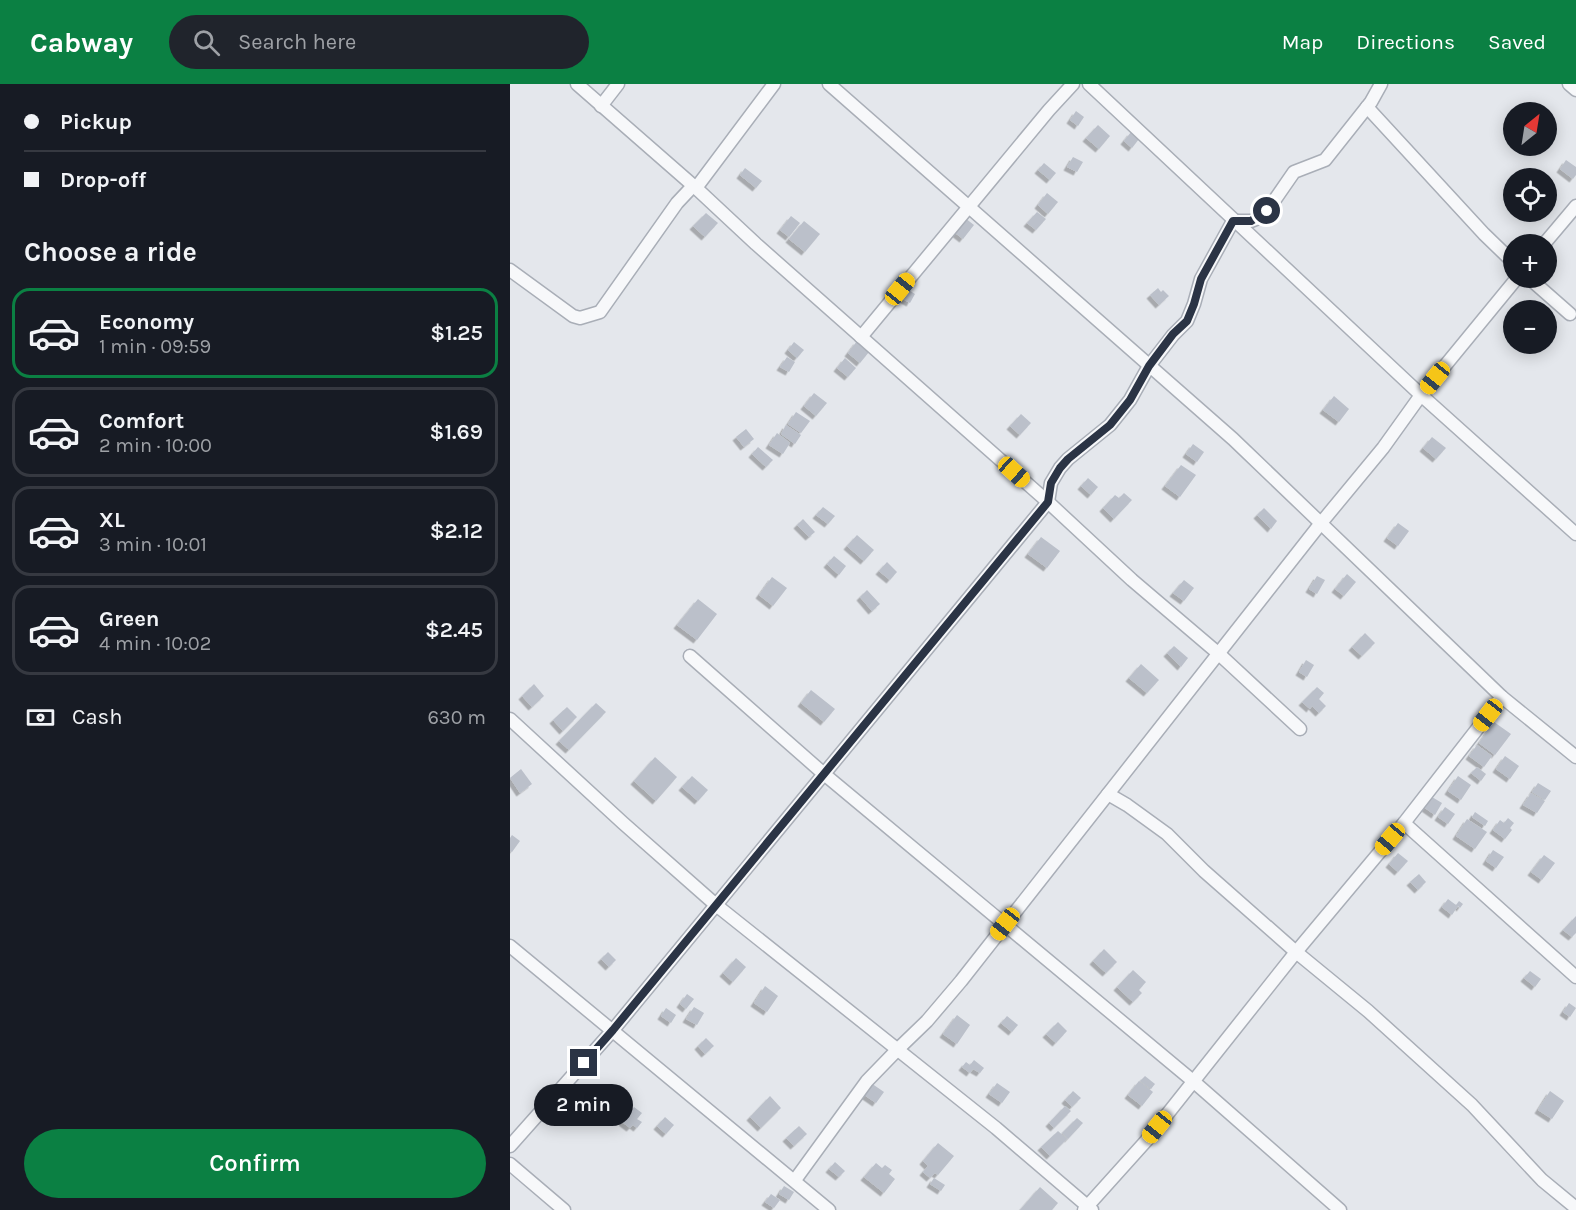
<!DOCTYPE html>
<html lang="en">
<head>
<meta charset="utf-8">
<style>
	body { margin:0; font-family:Karla,sans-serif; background:#20242c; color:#f1f3f6; height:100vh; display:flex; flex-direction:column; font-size:22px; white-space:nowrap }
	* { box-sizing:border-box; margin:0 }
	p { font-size:20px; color:#9ea1a6 }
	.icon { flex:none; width:33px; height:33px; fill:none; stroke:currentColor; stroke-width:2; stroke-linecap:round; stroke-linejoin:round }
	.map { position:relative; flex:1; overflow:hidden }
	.side { display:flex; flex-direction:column; background:#171b24; width:510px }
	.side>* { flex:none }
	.top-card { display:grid; align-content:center; height:132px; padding:0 24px; background:#171b24 }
	.needle { width:39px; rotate:30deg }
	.fabs { position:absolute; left:993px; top:18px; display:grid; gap:12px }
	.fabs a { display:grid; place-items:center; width:54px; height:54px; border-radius:50%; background:#171b24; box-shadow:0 3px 15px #0003; font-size:30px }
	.end { position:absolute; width:27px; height:27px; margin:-14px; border:8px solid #2b3445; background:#fff; box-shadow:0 0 0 3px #fff }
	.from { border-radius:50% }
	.bubble { position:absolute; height:42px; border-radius:21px; background:#171b24; box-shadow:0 3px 15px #0003; font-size:20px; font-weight:600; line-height:42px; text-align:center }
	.car { position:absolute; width:18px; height:36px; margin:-18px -9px; border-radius:8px; box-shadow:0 0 4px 2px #0007; background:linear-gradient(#f5c518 24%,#345 0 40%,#f5c518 0 76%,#345 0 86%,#f5c518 0) }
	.top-card b { display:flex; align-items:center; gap:21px; height:57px; font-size:22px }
	.top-card b+b { border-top:2px solid #363941 }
	.top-card i { width:15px; height:15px; background:#f1f3f6 }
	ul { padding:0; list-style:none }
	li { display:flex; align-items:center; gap:18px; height:90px; margin:0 12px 9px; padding:0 12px; border:3px solid #363941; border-radius:18px }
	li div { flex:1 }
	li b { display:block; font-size:22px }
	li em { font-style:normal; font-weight:600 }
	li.current { border-color:#0b8043 }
	li>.icon { width:54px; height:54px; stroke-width:1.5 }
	h2 { padding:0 24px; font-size:27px; line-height:72px }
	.pay { display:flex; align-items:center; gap:15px; height:66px; padding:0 24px; font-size:22px }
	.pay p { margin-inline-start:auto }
	.button { display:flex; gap:12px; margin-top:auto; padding:12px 24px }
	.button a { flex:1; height:69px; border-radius:36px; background:#0b8043; color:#fff; font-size:24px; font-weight:600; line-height:69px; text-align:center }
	header { display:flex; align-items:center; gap:36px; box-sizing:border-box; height:84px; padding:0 30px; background:#0b8043; color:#fff }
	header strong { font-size:28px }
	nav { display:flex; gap:33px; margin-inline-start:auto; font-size:21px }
	.search { width:420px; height:54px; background:#20242c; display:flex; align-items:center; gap:15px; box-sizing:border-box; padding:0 21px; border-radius:33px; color:#9ea1a6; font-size:22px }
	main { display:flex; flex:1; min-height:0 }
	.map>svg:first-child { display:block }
	.building { fill:#bbc0ca; filter:url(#shadow) }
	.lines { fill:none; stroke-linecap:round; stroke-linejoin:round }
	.street-casing { stroke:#a9aeb7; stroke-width:15 }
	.street { stroke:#f7f8fa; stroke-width:12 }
	.route { stroke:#2b3445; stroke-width:8 }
</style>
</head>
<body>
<header>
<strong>Cabway</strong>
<div class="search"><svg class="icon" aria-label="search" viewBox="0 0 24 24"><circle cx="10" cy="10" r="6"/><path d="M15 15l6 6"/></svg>Search here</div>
<nav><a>Map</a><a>Directions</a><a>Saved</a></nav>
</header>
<main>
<section class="side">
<div class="top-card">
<b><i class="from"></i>Pickup</b>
<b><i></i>Drop-off</b>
</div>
<h2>Choose a ride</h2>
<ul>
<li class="current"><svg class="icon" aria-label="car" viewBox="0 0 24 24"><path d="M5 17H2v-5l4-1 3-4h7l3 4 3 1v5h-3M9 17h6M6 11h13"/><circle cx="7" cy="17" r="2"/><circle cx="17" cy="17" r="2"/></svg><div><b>Economy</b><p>1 min · 09:59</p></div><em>$1.25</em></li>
<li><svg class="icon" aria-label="car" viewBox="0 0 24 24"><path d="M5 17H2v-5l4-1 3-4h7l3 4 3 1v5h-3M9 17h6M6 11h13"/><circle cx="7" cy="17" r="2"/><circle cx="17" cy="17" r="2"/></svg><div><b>Comfort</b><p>2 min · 10:00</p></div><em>$1.69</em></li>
<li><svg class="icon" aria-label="car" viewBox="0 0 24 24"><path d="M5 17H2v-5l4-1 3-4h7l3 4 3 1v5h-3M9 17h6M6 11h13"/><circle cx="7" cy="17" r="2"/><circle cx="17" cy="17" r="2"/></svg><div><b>XL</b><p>3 min · 10:01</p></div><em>$2.12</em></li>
<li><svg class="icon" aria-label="car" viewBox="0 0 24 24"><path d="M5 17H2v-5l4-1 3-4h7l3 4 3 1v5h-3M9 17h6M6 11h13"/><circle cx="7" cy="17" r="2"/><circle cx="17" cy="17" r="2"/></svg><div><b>Green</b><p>4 min · 10:02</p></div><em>$2.45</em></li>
</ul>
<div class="pay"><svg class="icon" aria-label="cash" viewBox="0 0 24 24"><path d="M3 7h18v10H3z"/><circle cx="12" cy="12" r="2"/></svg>Cash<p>630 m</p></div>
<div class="button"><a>Confirm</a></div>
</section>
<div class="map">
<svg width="1066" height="1126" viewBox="0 0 1066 1126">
	<defs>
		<filter id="shadow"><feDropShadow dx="-3.5" dy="3.5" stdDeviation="0" flood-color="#0004"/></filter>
	</defs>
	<rect width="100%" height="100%" fill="#e4e7ec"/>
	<g class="building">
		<path d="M566 27 574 33 568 42 560 36Z"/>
		<path d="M588 41 600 52 589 65 576 54Z"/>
		<path d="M621 48 629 55 622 64 614 57Z"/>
		<path d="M563 73 573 78 567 88 557 83Z"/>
		<path d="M1056 76 1066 83V91L1063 95 1050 85Z"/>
		<path d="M534 79 546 89 540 96 528 86Z"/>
		<path d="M235 84 252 97 246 104 230 91Z"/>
		<path d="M537 109 548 118 538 130 528 121Z"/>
		<path d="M527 128 536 135 526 146 517 139Z"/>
		<path d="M196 129 208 139 195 153 183 142Z"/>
		<path d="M281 132 290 139 279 153 270 146Z"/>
		<path d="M455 134 464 141 453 155 444 148Z"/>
		<path d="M294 137 310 150 295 168 279 155Z"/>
		<path d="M648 204 651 208 653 206 659 212 649 221 640 211Z"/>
		<path d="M397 205 405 210 400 219 391 214Z"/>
		<path d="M347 257 359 268 350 279 338 269Z"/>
		<path d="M284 258 294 266 287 274 278 266Z"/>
		<path d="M277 273 285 278 279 288 270 283Z"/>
		<path d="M335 274 346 284 338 293 327 284Z"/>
		<path d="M304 309 317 319 306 332 294 322Z"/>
		<path d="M824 312 839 325 829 338 813 326Z"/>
		<path d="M286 328 300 337 291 349 278 340Z"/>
		<path d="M511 330 521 339 510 351 500 342Z"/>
		<path d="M276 341 291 351 285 360 271 350Z"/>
		<path d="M236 345 244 355 234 363 226 353Z"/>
		<path d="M267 349 280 359 273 370 259 361Z"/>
		<path d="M922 353 936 364 926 375 913 364Z"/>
		<path d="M683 360 694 368 687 378 676 370Z"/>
		<path d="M248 363 263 376 256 383 242 370Z"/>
		<path d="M671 381 686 391 670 413 655 402Z"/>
		<path d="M578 394 588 403 581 411 571 402Z"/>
		<path d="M614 409 622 416 604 435 593 424 605 411 609 414Z"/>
		<path d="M313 423 325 432 318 440 306 431Z"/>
		<path d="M754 424 767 437 761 445 747 431Z"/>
		<path d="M293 435 305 448 299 453 287 441Z"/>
		<path d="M888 439 899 447 888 462 877 454Z"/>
		<path d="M347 451 364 466 354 477 337 462Z"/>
		<path d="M531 453 550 467 537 484 518 470Z"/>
		<path d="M324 472 336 482 329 491 317 480Z"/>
		<path d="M377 478 387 488 380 496 369 487Z"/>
		<path d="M837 490 846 498 834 512 825 505Z"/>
		<path d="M807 492 815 496 807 510 799 505Z"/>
		<path d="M262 493 277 504 263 522 249 511Z"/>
		<path d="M674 496 684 504 674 517 663 509Z"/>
		<path d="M357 506 370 520 362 527 350 513Z"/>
		<path d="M188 515 207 530 187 556 167 541Z"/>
		<path d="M855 549 865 559 852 572 842 563Z"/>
		<path d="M664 562 678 574 671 583 657 569Z"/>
		<path d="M796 576 804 581 797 593 789 588Z"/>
		<path d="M631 580 649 596 637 609 619 594Z"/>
		<path d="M24 600 34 612 22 623 12 612Z"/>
		<path d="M807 603 814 609 809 615 816 622 809 629 802 622 800 625 792 618Z"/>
		<path d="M301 606 325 625 314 638 291 619Z"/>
		<path d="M86 619 96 628 59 666 49 657Z"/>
		<path d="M57 623 67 633 53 647 43 636Z"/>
		<path d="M984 638 1001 650 985 671 969 659Z"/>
		<path d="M967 661 982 672 974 683 959 672Z"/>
		<path d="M995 672 1009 682 1000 695 986 685Z"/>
		<path d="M145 673 167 693 146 717 124 697Z"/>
		<path d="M967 683 976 690 971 697 961 689Z"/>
		<path d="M11 685 22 700 10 709 0 694Z"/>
		<path d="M182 692 198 706 188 717 172 703Z"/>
		<path d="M948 692 961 701 951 716 938 707Z"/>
		<path d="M1028 699 1041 707 1035 716 1022 708Z"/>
		<path d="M1021 709 1035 717 1027 729 1013 721Z"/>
		<path d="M922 713 932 719 925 731 915 724Z"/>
		<path d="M935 723 945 730 938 740 928 733Z"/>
		<path d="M965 728 978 737 975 742 962 733Z"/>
		<path d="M998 734 1004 739 1000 744 1002 746 995 755 983 746 990 736 994 739Z"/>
		<path d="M957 735 977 748 965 765 946 752Z"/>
		<path d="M2 751 10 757 2 768 0 767V754Z"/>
		<path d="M983 766 994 773 986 784 976 777Z"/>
		<path d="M888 769 898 777 888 788 879 780Z"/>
		<path d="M1034 771 1045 779 1032 796 1021 788Z"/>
		<path d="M909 790 916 798 908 806 900 798Z"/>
		<path d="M938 815 946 821 949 817 953 820 950 824 948 822 942 831 932 823Z"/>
		<path d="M1066 832V849L1062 853 1053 846Z"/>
		<path d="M594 865 607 878 596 889 583 877Z"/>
		<path d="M98 868 106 876 99 883 91 875Z"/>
		<path d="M226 874 236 883 223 898 213 889Z"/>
		<path d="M623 886 636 898 629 906 632 909 623 918 607 903Z"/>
		<path d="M1020 887 1031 895 1025 903 1014 894Z"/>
		<path d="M255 902 268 912 257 928 244 919Z"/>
		<path d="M177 910 184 915 176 925 170 920Z"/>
		<path d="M1059 919 1066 924 1060 933 1053 928Z"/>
		<path d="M184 923 194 929 187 941 176 935Z"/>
		<path d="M156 924 166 931 161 939 151 932Z"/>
		<path d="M447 931 460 941 447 960 433 950Z"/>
		<path d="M497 932 508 941 502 948 491 939Z"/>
		<path d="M548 938 557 947 546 959 536 950Z"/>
		<path d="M196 954 204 962 195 970 188 962Z"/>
		<path d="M464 976 474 984 470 989 463 985 460 989 452 983 456 978 460 981Z"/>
		<path d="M635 992 645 1000 641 1005 630 997Z"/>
		<path d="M629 997 643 1008 632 1022 618 1011Z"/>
		<path d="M361 999 374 1008 366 1019 353 1010Z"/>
		<path d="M487 999 500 1008 492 1019 479 1010Z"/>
		<path d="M563 1007 571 1014 562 1023 555 1016Z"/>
		<path d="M1040 1007 1054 1017 1042 1035 1028 1026Z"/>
		<path d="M260 1012 271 1024 251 1044 240 1033Z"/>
		<path d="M555 1022 561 1027 544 1044 539 1039Z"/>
		<path d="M124 1023 132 1029 127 1035 132 1038 127 1044 123 1041 120 1044 112 1038Z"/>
		<path d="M155 1033 164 1041 156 1050 147 1042Z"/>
		<path d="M567 1034 573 1039 558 1055 552 1049Z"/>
		<path d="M289 1042 297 1050 284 1062 276 1054Z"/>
		<path d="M548 1047 557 1055 540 1072 531 1063Z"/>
		<path d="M428 1059 444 1072 428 1091 425 1089 420 1094 413 1088 418 1082 413 1077Z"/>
		<path d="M325 1078 335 1087 329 1093 319 1085Z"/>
		<path d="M366 1079 372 1084 375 1081 382 1086 379 1090 385 1095 374 1109 354 1093Z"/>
		<path d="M424 1094 435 1101 431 1107 420 1100Z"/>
		<path d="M274 1102 284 1108 279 1116 269 1110Z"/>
		<path d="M530 1103 548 1119 542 1126H510Z"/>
		<path d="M261 1110 270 1116 264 1124 255 1118Z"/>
	</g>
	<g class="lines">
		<defs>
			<g id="street">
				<path d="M67 0 186 104 246 160 538 418 622 496 709 570 790 645"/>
				<path d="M319 0 723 355 992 613 1066 673"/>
				<path d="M579 0 911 311 1066 450"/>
				<path d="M1059 0 1066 6"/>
				<path d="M91 22 108 0"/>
				<path d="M857 23 974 150 1004 179"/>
				<path d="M186 104 264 0"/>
				<path d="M1034 160 1066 122"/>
				<path d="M0 186 63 232 70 234 90 228 167 119 183 102"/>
				<path d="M1019 194 1060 230"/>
				<path d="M351 253 539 26 563 0"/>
				<path d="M180 572 314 690 683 997 830 1126"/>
				<path d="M0 635 113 739 206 821 486 1044 582 1126"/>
				<path d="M598 710 617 721 657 750 694 787 786 868 858 927 962 1021 1032 1096 1066 1124"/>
				<path d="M894 739 1066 893"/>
				<path d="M0 862 319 1126"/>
				<path d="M0 1062 103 946 538 418 541 399 550 384 558 375 600 341 620 316 639 282 663 251 677 237 684 220 691 195 723 137H741L746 135 757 127 784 88 815 76 861 18 871 0"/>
				<path d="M0 1080 54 1126"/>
				<path d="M285 1096 357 997 388 965 417 937 451 897 811 439 873 364 911 311 1007 194"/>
				<path d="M574 1126 636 1057 786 868 894 739 992 613"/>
			</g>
		</defs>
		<use href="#street" class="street-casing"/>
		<use href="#street" class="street"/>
	</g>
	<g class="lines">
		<path class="route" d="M74 979 103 946 538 418 541 399 550 384 558 375 600 341 620 316 639 282 663 250 677 237 684 220 691 195 723 137H741L757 127"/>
	</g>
</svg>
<div class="fabs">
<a><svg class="needle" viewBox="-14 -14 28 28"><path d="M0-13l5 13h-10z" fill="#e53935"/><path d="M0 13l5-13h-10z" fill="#9ea1a6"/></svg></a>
<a><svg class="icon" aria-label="locate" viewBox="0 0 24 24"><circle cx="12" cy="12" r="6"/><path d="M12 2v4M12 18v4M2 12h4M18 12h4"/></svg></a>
<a>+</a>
<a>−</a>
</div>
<i class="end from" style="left:757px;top:127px"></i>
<i class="end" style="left:74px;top:979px"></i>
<div class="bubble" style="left:24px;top:1000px;width:99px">2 min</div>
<i class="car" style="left:390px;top:205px;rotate:39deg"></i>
<i class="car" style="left:925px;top:294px;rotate:219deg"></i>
<i class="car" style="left:504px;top:388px;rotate:132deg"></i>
<i class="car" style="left:978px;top:631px;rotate:218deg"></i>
<i class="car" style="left:880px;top:755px;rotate:220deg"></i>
<i class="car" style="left:495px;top:840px;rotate:218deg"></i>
<i class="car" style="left:647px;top:1043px;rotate:219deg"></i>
</div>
</main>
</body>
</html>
